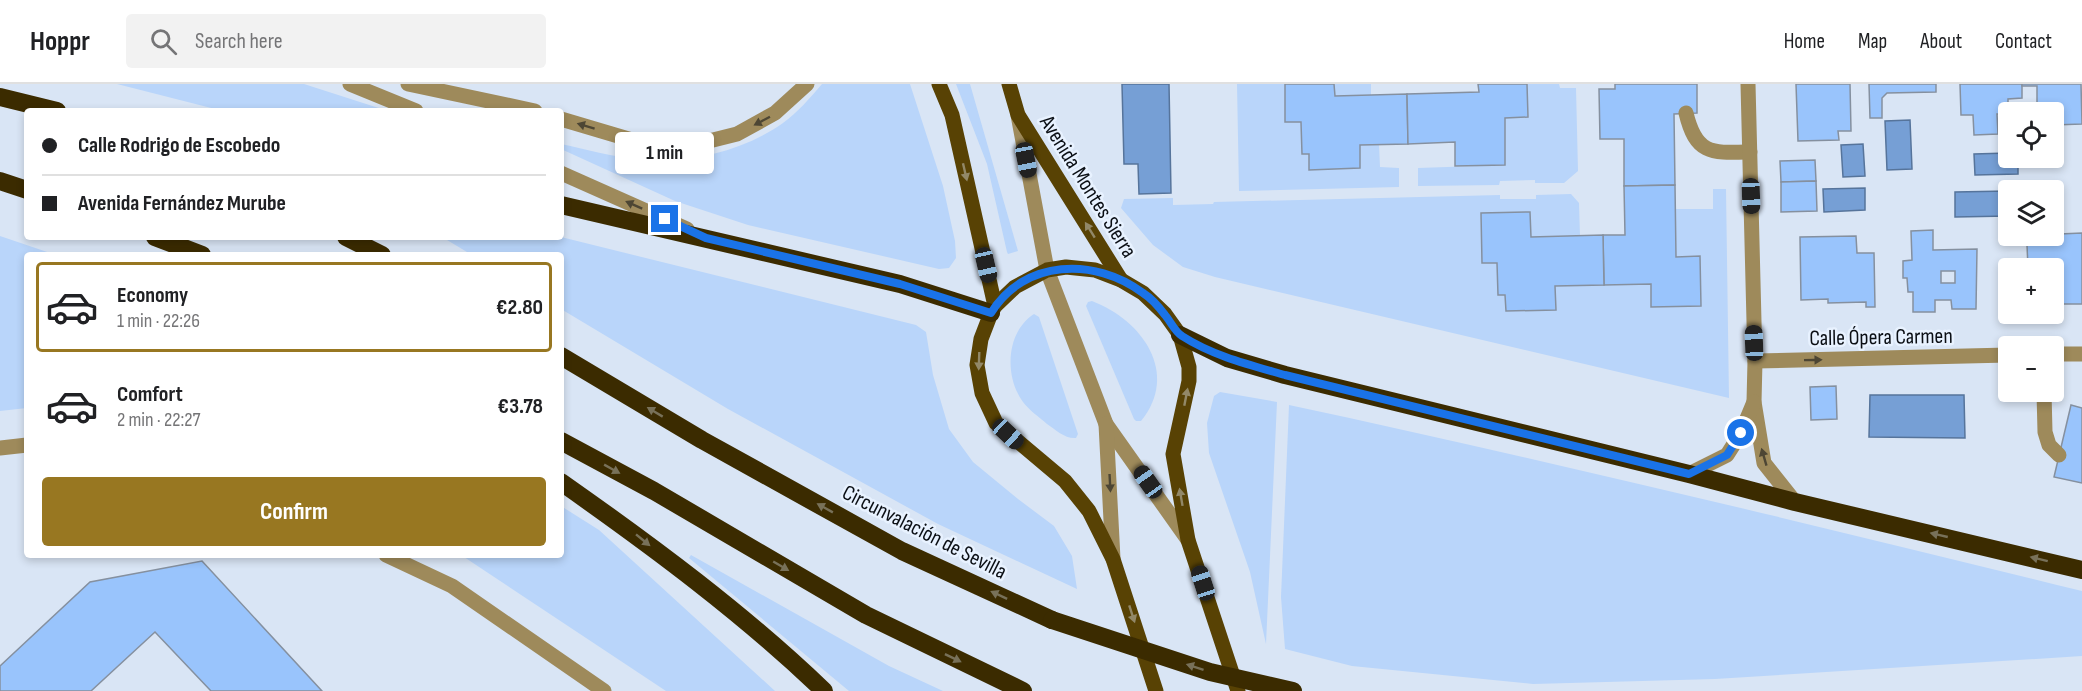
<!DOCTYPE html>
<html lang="en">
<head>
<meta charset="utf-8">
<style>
	body { margin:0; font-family:"Sofia Sans Condensed",sans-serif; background:#f2f2f2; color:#202124; height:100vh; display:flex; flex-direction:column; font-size:22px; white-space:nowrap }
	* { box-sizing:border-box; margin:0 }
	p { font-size:20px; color:#757577 }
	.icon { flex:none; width:33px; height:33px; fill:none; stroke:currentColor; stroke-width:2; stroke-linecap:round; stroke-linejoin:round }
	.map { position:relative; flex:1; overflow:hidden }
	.drawer { position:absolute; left:24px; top:168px; width:540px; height:306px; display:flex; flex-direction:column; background:#fff; border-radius:6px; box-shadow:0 3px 9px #0003 }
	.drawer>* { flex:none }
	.top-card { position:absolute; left:24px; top:24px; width:540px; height:132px; border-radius:6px; box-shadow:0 3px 9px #0003; display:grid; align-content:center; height:132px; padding:0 18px; background:#fff }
	.buttons { position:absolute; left:1998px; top:18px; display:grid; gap:12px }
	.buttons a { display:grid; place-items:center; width:66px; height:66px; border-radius:6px; background:#fff; box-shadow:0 3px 9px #0003; font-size:30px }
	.end { position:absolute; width:27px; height:27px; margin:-14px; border:8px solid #1a73e8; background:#fff; box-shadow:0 0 0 3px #fff }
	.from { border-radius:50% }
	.bubble { position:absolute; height:42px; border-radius:6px; background:#fff; box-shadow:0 3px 9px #0003; font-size:20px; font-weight:700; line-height:42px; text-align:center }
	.car { position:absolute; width:18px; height:36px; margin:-18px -9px; border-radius:8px; box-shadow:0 0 4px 2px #0007; background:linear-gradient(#222 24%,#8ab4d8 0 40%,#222 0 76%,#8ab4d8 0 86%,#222 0) }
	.top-card b { display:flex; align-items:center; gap:21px; height:57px; font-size:22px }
	.top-card b+b { border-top:2px solid #e0e0e0 }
	.top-card i { width:15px; height:15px; background:#202124 }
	ul { padding:10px 0 0; list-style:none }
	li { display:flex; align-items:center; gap:18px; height:90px; margin:0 12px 9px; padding:0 6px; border:3px solid transparent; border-radius:6px }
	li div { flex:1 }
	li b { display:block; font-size:22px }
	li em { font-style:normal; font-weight:700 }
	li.current { border-color:#987721 }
	li>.icon { width:54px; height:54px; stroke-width:1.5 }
	.cta { display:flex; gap:12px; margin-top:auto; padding:12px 18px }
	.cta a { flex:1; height:69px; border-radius:6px; background:#987721; color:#fff; font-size:24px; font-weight:700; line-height:69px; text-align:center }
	header { display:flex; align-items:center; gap:36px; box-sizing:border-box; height:84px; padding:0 30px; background:#fff; border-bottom:2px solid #e0e0e0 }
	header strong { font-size:28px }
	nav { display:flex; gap:33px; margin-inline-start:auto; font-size:21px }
	.search { width:420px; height:54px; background:#f2f2f2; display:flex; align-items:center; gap:15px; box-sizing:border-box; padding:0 21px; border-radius:6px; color:#757577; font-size:22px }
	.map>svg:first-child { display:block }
	.green { fill:#b9d5fa }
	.water { fill:#769fd5; stroke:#56749b; stroke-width:1.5 }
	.building { fill:#99c4fc; stroke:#85909f; stroke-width:1.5; fill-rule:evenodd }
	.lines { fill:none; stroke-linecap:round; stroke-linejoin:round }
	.lane { stroke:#9e8a5b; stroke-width:15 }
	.street { stroke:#9e8a5b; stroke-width:15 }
	.primary { stroke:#584204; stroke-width:15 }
	.highway { stroke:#3b2b00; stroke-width:18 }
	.highway-bridge { stroke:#3b2b00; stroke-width:18 }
	.oneway { fill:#4d4634 }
	.oneway2 { fill:#928868 }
	.oneway3 { fill:#787159 }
	.route { stroke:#1a73e8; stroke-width:8 }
	.labels { text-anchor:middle; stroke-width:5; stroke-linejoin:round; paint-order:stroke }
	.street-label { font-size:22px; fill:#0b0f15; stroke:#e8f2ff }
</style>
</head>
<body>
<header>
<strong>Hoppr</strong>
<div class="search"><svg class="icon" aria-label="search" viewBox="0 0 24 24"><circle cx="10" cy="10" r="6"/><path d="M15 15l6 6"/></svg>Search here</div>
<nav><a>Home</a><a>Map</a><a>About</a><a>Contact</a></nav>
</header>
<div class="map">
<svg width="2082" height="607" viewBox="0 0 2082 607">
	<rect width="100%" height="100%" fill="#d9e5f5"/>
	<g class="green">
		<path d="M117 0H304L388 27H223Z"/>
		<path d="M822 0H910L943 102 955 157 956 174 949 184 939 185 748 141 675 117 561 65V60C586 65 612 73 638 75 688 80 742 68 783 39 798 28 810 14 822 0Z"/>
		<path d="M956 0H970L1018 167 1008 170 1007 168 987 80Z"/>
		<path d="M1237 0H1285V38H1301L1302 70H1309L1310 86 1360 84V61L1379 60 1380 83 1399 84V103L1239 107Z"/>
		<path d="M1334 0H1371V11L1335 12Z"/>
		<path d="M1527 0H1559L1560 4H1576L1578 87 1564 99H1535V96L1500 97 1499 101 1418 102V84L1505 81V34L1528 33Z"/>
		<path d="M1713 105H1726L1729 314 1215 193 1183 183 1153 161 1121 124 1124 115 1173 114V121L1213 120 1214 118 1500 111V115H1536V111L1571 110 1579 119 1580 152 1531 153 1530 128 1481 130 1482 179H1497L1498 211H1505L1556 226 1555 202 1651 200V223L1701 222 1700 172 1676 173 1675 125H1713Z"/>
		<path d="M0 152 56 171H27V324L0 327Z"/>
		<path d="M442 153H561L916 241 926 248 933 291 949 345 973 378 1018 415 1054 442 1072 472 1077 505 938 440 728 325 561 225V171H472Z"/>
		<path d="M1092 217C1142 236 1180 289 1141 337H1136L1134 335 1086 222 1088 218Z"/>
		<path d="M1034 230 1039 233 1078 350 1076 354C1065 355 1056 346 1047 340 1039 333 1029 326 1023 318 1004 292 1006 248 1034 230Z"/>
		<path d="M1220 308 1277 318 1266 560 1250 488 1209 369 1207 339 1214 312Z"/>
		<path d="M1289 321C1555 378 1818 442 2082 507V572L1715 595 1533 600 1352 582 1285 565 1281 513Z"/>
		<path d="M561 422 599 446 775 607H666L461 471H561Z"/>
		<path d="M691 471 889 582 943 607H849L689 474Z"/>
	</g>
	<g class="water">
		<path d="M1122 0H1169L1171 109 1139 110 1138 80H1124Z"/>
		<path d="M1910 36 1912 85 1887 86 1885 37Z"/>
		<path d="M1863 60 1865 92 1843 93 1841 61Z"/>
		<path d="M2008 69V74H2018V90L1975 91 1974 70Z"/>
		<path d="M1865 104V126L1824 128 1823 105Z"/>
		<path d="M2008 107V132L1955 133V108Z"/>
		<path d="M1870 311H1964L1965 354 1869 353Z"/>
	</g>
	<g class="building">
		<path d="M1285 0H1334L1335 12 1407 10 1408 60 1360 61V84L1309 86V70H1302L1301 38H1285Z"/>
		<path d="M1478 0H1527L1528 33 1505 34V81L1455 82V58L1408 60 1407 10 1479 8Z"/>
		<path d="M1615 0H1697V29L1674 30 1675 101 1624 102V55H1600L1599 5H1615Z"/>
		<path d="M1796 0H1850L1851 47H1838L1839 56 1798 57Z"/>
		<path d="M1869 0H1936V8L1887 9 1882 14V34H1870Z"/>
		<path d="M1960 0H2022V14L2008 15V30H1997L1998 50 1974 51 1973 31H1961Z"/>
		<path d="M2022 0H2081L2082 40 2054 41V28H2037V2H2022Z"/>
		<path d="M1815 76 1816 97 1781 98 1780 77Z"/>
		<path d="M1816 97 1817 127 1781 128V98Z"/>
		<path d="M1675 101 1676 173 1700 172 1701 222 1651 223V200L1604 201 1603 151H1625L1624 102Z"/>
		<path d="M1530 128 1531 153 1603 151 1604 201 1555 202 1556 226 1506 227 1505 211H1498L1497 179H1482L1481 129Z"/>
		<path d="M1933 146V166L1977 165 1976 225H1952L1951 216H1935V228H1913V208H1908L1907 194H1903V177L1912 176 1911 147ZM1941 187H1955V199H1941Z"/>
		<path d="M2082 149V220H2054V184H2028L2027 161 2060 160V150Z"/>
		<path d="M1856 152 1857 169H1874L1875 223H1866V218L1828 219V215L1801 216 1800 153Z"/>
		<path d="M1836 302 1837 335 1811 336 1810 303Z"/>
		<path d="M2071 321 2082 324V399L2054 393Z"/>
		<path d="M202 477 322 607H211L155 548 91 607H0V582L90 498Z"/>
	</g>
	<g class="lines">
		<g class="lane">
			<path d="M1686 29C1696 71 1712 69 1750 68"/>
			<path d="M1018 31 1047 186 1106 340 1188 456"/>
			<path d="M2044 308 2045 348 2049 361 2059 371"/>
			<path d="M1106 340 1113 475"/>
		</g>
		<g class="street">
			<path d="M350 0 416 27"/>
			<path d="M408 0 535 27"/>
			<path d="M1748 0 1755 277 1754 318 1764 379 1795 418"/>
			<path d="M561 35 652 62 693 61 737 50 775 29 807 0"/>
			<path d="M561 89 687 145"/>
			<path d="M2054 270H2082"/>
			<path d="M1755 277 2008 271"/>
			<path d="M0 364 27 361"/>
			<path d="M1689 390 1727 371 1741 349 1754 318"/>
			<path d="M386 471 452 502 604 607"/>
		</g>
		<g class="primary">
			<path d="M939 0 952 31 995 222"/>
			<path d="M1009 0 1018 31 1121 196"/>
			<path d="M1156 607 1113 475 1089 427 1065 397 996 339 982 309 977 281 981 255 991 229 995 222 1015 203 1047 186 1066 183 1095 186 1121 196 1143 209 1165 230 1180 251 1189 283V297L1173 370 1188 456 1238 607"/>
		</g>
		<g class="highway">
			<path d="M0 13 57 27"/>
			<path d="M0 97 27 106"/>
			<path d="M561 121 900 200 991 229"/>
			<path d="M155 153 202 171"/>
			<path d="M346 153 382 171"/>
			<path d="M1180 251 1227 274 1285 291 1689 390 1795 418 2082 486"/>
			<path d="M561 272 702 356 902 467 1052 536"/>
			<path d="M561 357 654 407 866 531 1023 607"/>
			<path d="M561 398C652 462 744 530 824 607"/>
		</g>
		<path class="highway-bridge" d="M1052 536 1210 588 1293 607"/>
	</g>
	<defs><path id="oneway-solid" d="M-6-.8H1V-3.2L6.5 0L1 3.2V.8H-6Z" transform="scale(1.5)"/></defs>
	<g class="oneway">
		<use href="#oneway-solid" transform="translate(762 37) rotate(152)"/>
		<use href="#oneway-solid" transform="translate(586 42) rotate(-163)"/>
		<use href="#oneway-solid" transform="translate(634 121) rotate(-156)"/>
		<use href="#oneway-solid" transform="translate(1813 276) rotate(-1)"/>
		<use href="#oneway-solid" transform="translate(1764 373) rotate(-106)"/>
		<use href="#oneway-solid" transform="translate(1110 399) rotate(87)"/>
	</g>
	<g class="oneway2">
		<use href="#oneway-solid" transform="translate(965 88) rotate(77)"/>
		<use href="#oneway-solid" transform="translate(1090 146) rotate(-122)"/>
		<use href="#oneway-solid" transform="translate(979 277) rotate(92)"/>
		<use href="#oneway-solid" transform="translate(1186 313) rotate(-79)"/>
		<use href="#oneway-solid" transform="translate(1181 413) rotate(-100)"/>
		<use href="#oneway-solid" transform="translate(1132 530) rotate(72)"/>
	</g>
	<g class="oneway3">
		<use href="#oneway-solid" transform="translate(655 328) rotate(-149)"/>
		<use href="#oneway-solid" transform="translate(612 385) rotate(29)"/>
		<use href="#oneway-solid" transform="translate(825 424) rotate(-151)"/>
		<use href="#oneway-solid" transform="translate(1939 451) rotate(-167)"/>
		<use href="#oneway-solid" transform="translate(643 456) rotate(39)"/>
		<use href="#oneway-solid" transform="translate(2039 475) rotate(-166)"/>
		<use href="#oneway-solid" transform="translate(781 482) rotate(30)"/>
		<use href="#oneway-solid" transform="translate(999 511) rotate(-155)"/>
		<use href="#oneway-solid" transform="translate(953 574) rotate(26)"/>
		<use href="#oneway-solid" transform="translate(1195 583) rotate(-162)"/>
	</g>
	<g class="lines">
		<path class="route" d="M665 135 706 154 900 200 991 229C1024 175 1095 173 1143 209 1151 214 1159 223 1165 231 1171 238 1175 248 1182 252 1213 272 1250 281 1285 291L1689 390 1727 371 1741 349"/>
	</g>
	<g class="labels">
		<g class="street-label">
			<text transform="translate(1089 102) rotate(58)" y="8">Avenida Montes Sierra</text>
			<text transform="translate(1881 252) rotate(-1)" y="8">Calle Ópera Carmen</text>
			<text transform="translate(925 447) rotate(27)" y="8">Circunvalación de Sevilla</text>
		</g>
	</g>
</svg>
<div class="buttons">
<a><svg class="icon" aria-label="locate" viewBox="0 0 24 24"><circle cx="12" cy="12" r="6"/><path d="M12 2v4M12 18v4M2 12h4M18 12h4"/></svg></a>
<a><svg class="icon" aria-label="layers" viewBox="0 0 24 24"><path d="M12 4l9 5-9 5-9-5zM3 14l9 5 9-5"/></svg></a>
<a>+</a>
<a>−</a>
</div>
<i class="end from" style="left:1741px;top:349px"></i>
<i class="end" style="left:665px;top:135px"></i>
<div class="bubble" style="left:615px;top:48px;width:99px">1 min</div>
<i class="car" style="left:1026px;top:76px;rotate:169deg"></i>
<i class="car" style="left:1751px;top:112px;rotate:178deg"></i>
<i class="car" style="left:986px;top:181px;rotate:167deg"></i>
<i class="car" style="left:1754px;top:259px;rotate:358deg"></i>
<i class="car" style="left:1008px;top:350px;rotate:133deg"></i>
<i class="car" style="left:1148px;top:398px;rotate:325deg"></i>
<i class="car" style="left:1203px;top:499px;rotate:342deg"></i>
<div class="top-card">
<b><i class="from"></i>Calle Rodrigo de Escobedo</b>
<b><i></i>Avenida Fernández Murube</b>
</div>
<section class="drawer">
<ul>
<li class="current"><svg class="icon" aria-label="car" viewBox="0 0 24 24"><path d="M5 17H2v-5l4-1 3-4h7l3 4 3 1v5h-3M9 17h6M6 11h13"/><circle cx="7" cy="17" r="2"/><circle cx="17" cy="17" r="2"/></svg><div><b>Economy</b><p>1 min · 22:26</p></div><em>€2.80</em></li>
<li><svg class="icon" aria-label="car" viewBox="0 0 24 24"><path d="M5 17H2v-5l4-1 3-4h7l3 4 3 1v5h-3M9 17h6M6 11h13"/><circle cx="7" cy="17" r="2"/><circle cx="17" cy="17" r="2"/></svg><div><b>Comfort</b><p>2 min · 22:27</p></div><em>€3.78</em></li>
</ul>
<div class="cta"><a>Confirm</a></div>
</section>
</div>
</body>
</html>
